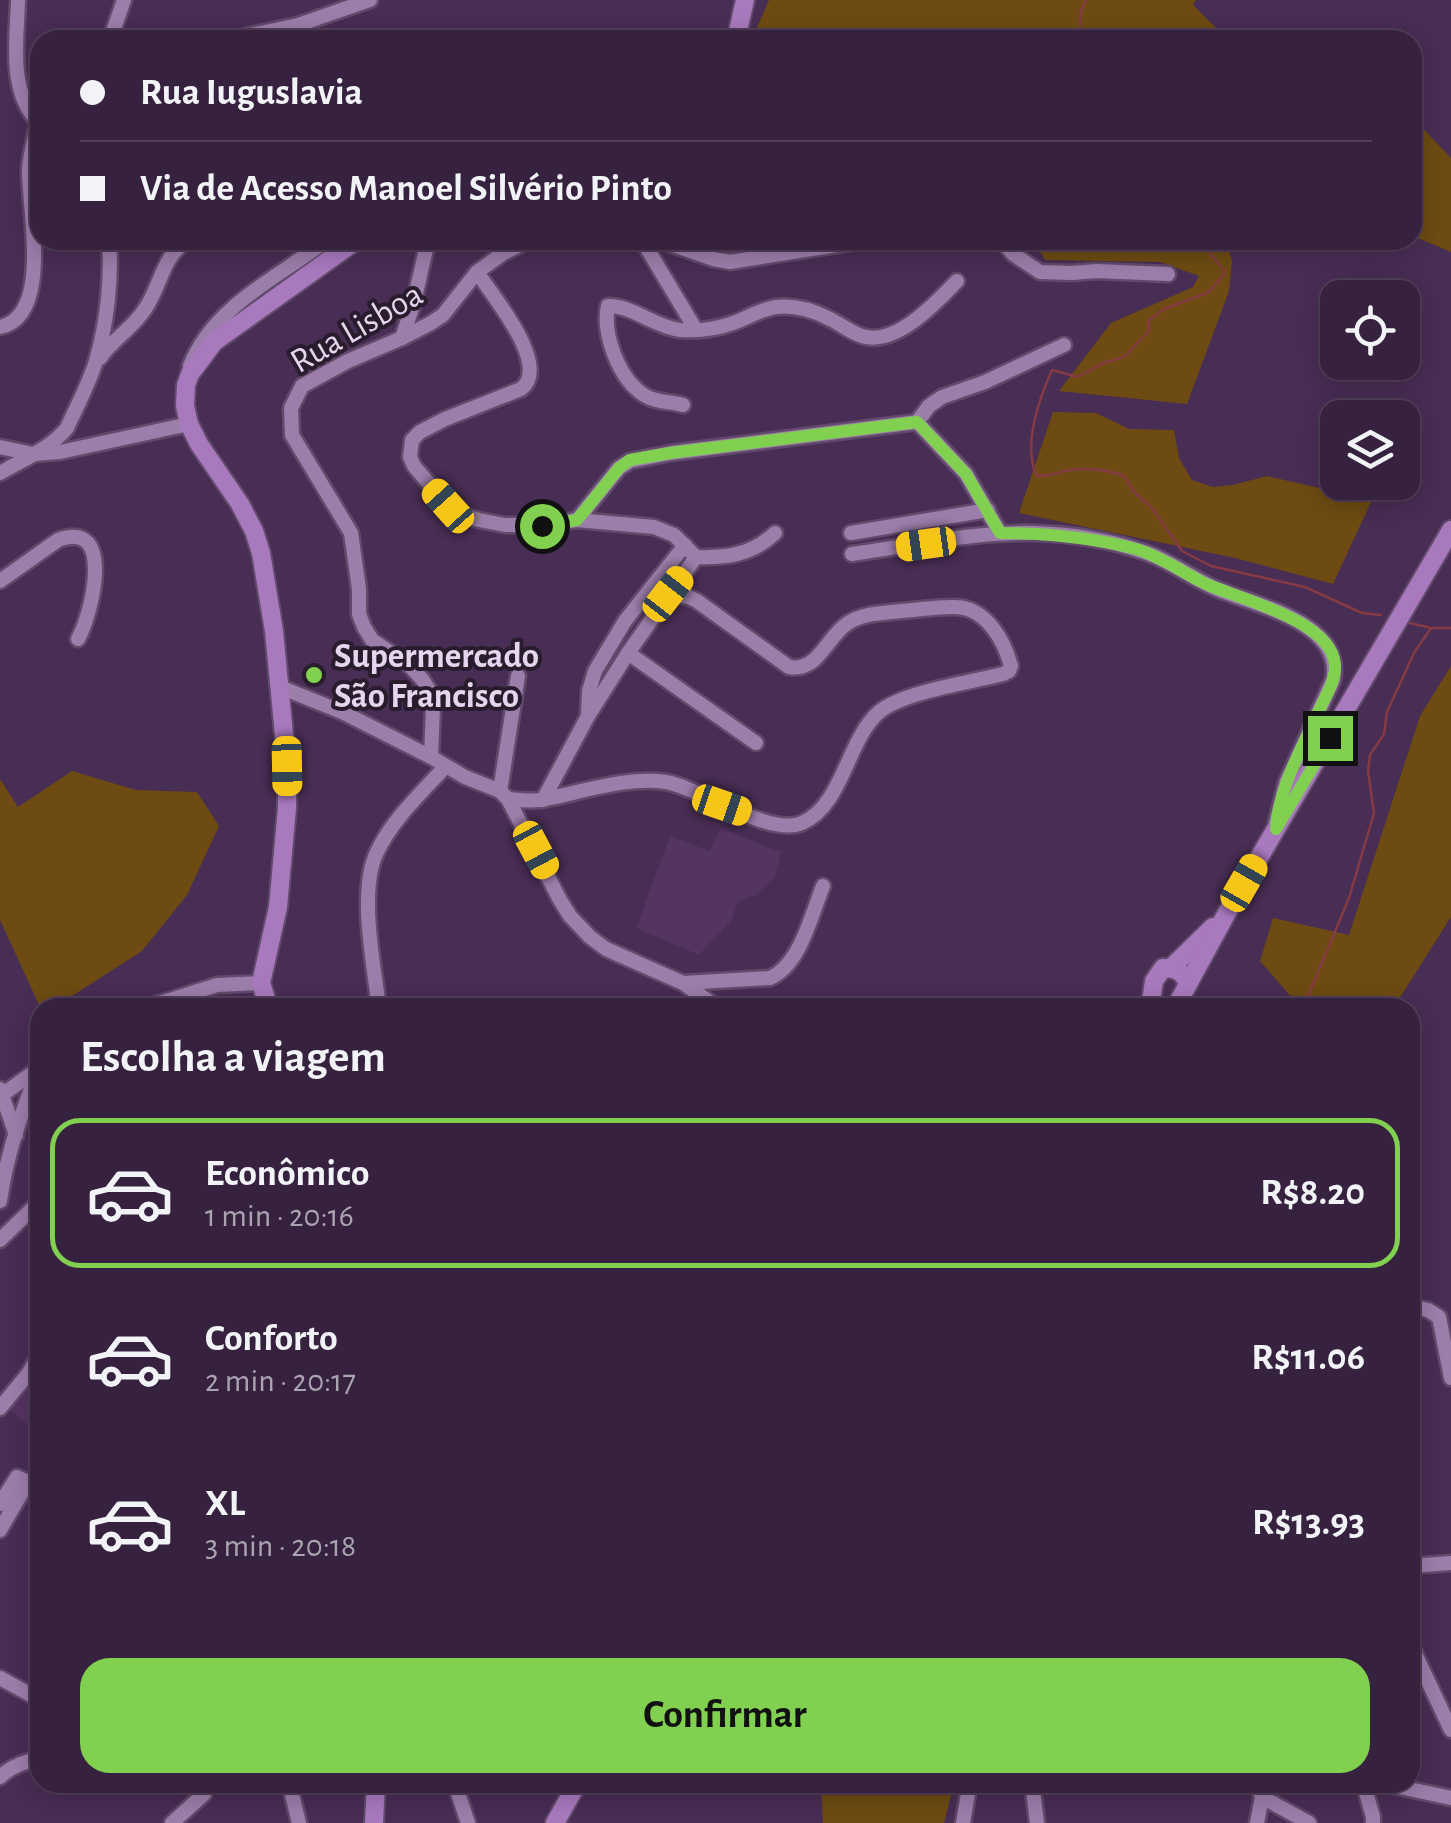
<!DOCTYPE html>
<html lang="pt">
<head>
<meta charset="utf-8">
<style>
	body { margin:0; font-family:"Alegreya Sans",sans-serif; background:#412f4a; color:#f1f3f6; height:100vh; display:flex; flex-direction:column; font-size:38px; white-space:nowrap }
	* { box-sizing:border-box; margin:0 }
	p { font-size:32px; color:#aaa4b0 }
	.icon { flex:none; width:55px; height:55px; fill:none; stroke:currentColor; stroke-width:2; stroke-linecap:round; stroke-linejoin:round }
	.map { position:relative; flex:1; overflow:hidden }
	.panel { position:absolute; left:30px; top:998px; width:1390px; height:795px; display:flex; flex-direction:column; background:#36223f; border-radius:30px; box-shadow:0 5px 25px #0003,0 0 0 2px #503f59 }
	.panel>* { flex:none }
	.hud { position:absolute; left:30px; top:30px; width:1392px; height:220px; border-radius:30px; box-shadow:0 5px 25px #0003,0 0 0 2px #503f59; display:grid; align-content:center; height:220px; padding:0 50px; background:#36223f }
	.fabs { position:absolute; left:1320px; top:280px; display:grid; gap:20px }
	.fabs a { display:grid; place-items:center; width:100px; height:100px; border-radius:20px; background:#36223f; box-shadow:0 5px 25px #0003,0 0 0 2px #503f59; font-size:50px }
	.end { position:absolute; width:45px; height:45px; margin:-22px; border:12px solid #81d050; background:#111; box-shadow:0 0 0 5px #111 }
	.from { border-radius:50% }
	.car { position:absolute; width:30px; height:60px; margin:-30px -15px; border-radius:12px; box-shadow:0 0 8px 2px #0007; background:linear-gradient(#f5c518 24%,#345 0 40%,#f5c518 0 76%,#345 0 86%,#f5c518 0) }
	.hud b { display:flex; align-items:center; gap:35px; height:95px; font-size:38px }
	.hud b+b { border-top:2px solid #503f59 }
	.hud i { width:25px; height:25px; background:#f1f3f6 }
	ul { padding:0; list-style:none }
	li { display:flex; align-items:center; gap:30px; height:150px; margin:0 20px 15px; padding:0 30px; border:5px solid transparent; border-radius:30px }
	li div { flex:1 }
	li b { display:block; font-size:38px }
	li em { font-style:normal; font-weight:700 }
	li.on { border-color:#81d050 }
	li>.icon { width:90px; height:90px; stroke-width:1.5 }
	h2 { padding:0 50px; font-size:45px; line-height:120px }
	.action { display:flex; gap:20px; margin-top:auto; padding:20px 50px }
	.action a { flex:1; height:115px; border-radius:30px; background:#81d050; color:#111; font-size:40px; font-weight:700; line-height:115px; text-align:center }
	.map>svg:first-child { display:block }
	.built { fill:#543461 }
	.green { fill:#6d4b12 }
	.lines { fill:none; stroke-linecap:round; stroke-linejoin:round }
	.stream { stroke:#853b43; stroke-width:2.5 }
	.minor-casing { stroke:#614a6b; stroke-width:19 }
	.major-casing { stroke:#614a6b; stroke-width:22 }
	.minor { stroke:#9c7eaa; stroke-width:14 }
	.major { stroke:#a979be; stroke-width:18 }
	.route { stroke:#81d050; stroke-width:12 }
	.poi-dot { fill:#81d050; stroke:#281c2d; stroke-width:4 }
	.labels { text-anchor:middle; stroke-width:8; stroke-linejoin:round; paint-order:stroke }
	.street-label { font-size:35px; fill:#e5d5ed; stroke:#281c2d }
	.poi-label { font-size:35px; font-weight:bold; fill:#e5d5ed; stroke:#281c2d; text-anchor:start }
</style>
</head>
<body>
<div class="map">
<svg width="1451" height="1823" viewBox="0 0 1451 1823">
	<rect width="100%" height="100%" fill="#482d54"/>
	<g class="built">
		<path d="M721 828 781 852 775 877 756 895 738 901 732 920 699 955 636 928 670 836 709 851Z"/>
		<path d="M40 1366V1435L9 1409Z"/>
	</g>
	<g class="green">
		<path d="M769 0H1196L1193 5 1228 40H759L755 32Z"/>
		<path d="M1413 118 1451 158V252L1413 236Z"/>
		<path d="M1033 240H1226L1232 261 1229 291 1187 404 1059 391 1111 323 1193 287 1199 276 1160 262 1045 260Z"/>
		<path d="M1053 412 1096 413 1129 429 1174 430 1179 458 1192 480 1213 487 1233 485 1267 476 1372 500 1333 584 1235 558 1019 513Z"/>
		<path d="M1451 666V917L1394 1007H1300L1260 961 1273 918 1349 935 1420 716Z"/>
		<path d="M72 771 136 790 197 792 219 826 187 895 142 951 55 1007H40L0 920V779L18 807Z"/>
		<path d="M821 1783V1782L954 1783 944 1823H823Z"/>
	</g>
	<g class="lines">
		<g class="stream">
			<path d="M1078 40 1081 11 1086 0"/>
			<path d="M1126 240 1150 248 1178 240"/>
			<path d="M1191 240 1209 252 1225 272 1217 283 1207 293 1164 309 1148 321 1149 331 1124 357 1103 363 1078 377 1052 370C1039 399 1023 443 1036 475 1049 478 1058 471 1070 470 1089 467 1106 470 1123 475L1135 493 1152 508 1182 551 1211 566 1305 587 1362 613 1381 615"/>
			<path d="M1410 623 1431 628H1451"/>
			<path d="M1303 1008 1349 898 1374 813 1368 771 1370 755 1384 734 1387 712 1414 653 1431 628"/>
		</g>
		<defs>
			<g id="minor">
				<path d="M18 0C17 41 8 90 38 122"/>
				<path d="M110 40 124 0"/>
				<path d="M239 40 246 36 298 25 370 0"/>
				<path d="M642 240 696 330"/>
				<path d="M659 240 713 259 730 262 869 240"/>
				<path d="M1001 240 1013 254 1040 272 1072 273 1096 271 1168 274"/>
				<path d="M477 272C492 295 552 366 521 389L445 419 420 432 412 440 410 457 414 466 448 506 461 514 479 520 505 525H542L577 520 654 527 674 535 696 557"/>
				<path d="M0 327C53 316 28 208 29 169 30 153 35 138 38 122"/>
				<path d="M402 338 414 302 428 240"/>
				<path d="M100 358C113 339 133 328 145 309 161 286 162 256 188 240"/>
				<path d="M190 366C213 306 279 277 327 240"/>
				<path d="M683 405C670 401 656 403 644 395 619 379 602 334 608 306 631 305 655 327 680 330 697 331 717 329 733 323 747 318 761 309 776 307 795 305 812 310 828 318 839 323 850 332 862 336 895 347 936 303 957 281"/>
				<path d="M917 422 966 474 1000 533"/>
				<path d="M0 447 33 454 60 452 189 424"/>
				<path d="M0 473C22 460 51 448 67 428 77 406 89 384 96 361 107 323 112 279 109 240"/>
				<path d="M577 520 619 468 630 461 671 453 917 422 929 406 942 397 985 382 1064 345"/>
				<path d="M851 533 988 510"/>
				<path d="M852 554C911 546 976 531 1036 533 1071 534 1108 540 1141 551 1168 559 1191 578 1217 589 1255 605 1345 623 1333 680L1286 783 1276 823"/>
				<path d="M0 581 58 540C116 518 92 614 78 639"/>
				<path d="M628 653 756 743"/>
				<path d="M280 687 342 712 431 757 465 777 500 791 508 799 560 900 570 916 590 937 606 949 683 983 718 1008"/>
				<path d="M588 715 589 691 595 671 625 621 685 545"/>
				<path d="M431 757 433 707 431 693 422 679 409 665 372 640 364 627 359 614V589L351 533 292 435 291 408 302 386 348 361 402 338 431 323 443 315 477 272 502 254 529 240"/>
				<path d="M500 791 518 676"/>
				<path d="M508 799C520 800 533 802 546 799 582 792 629 776 666 782 701 788 769 837 802 823 843 805 847 740 879 712 903 692 971 682 1003 674L1009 671 1011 666C1004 640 986 608 956 607 939 606 919 610 901 611 884 613 863 613 848 623 826 637 819 672 789 667L697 601 689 597 668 594"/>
				<path d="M543 800 588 716 628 653 696 557C726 558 752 555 775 533"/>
				<path d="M684 983 770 978C800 965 811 916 823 886"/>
				<path d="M145 1008 217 985 261 983"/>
				<path d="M379 1008C374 965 358 891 377 852 392 820 421 793 445 767"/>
				<path d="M0 1089 16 1135"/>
				<path d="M2 1095 38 1069"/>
				<path d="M0 1201C6 1158 23 1107 40 1067"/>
				<path d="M0 1240 40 1201"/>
				<path d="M1410 1306 1428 1310 1439 1317 1451 1378"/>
				<path d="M0 1408 28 1374 40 1354"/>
				<path d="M0 1504 17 1477 28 1482 40 1484"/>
				<path d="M0 1530 28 1482"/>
				<path d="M1410 1566 1451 1563"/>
				<path d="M1410 1643 1451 1730"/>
				<path d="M0 1678 40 1700"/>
				<path d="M0 1777C11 1766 25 1762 40 1758"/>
				<path d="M289 1782 299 1823"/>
				<path d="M460 1782 458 1793 468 1823"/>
				<path d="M1032 1782 1037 1823"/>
				<path d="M1256 1782 1262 1797 1257 1823"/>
				<path d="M1363 1782 1373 1817V1823"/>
				<path d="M1376 1782 1451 1798"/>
				<path d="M1262 1797 1309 1823"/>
				<path d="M172 1823 204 1794 206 1782"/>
				<path d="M963 1823 970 1782"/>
			</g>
			<g id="major">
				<path d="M736 40 745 0"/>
				<path d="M1171 968 1213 927"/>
				<path d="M269 1008 261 983 278 907 287 808V766L274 631 261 553 254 531 240 504 199 444 189 424 185 406 186 385 190 374 214 342 357 240"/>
				<path d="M1150 1008 1154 981 1163 968C1177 968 1183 972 1188 984"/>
				<path d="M1175 1008 1229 909 1451 530"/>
				<path d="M374 1823 376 1782"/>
				<path d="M555 1823 578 1782"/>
			</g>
		</defs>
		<use href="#minor" class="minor-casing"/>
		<use href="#major" class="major-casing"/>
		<use href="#minor" class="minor"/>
		<use href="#major" class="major"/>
	</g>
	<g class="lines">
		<path class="route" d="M542 526 577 520 619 468 630 460 670 453 917 422 966 474 1000 533C1047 533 1091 537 1136 549 1160 556 1182 572 1204 583 1238 599 1332 620 1335 665 1336 682 1323 700 1317 715 1300 752 1279 788 1276 829L1330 738"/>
	</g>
	<circle class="poi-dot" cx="314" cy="675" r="10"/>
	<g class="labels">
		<g class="street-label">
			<text transform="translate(356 327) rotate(-30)" y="12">Rua Lisboa</text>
		</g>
		<g class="poi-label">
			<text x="334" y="667">Supermercado<tspan x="334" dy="40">São Francisco</tspan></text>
		</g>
	</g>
</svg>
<div class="fabs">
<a><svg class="icon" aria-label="locate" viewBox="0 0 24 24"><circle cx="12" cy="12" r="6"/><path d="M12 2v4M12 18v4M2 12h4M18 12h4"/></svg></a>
<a><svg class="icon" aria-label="layers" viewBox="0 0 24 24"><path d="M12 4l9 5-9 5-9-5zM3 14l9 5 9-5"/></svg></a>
</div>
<i class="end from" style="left:542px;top:526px"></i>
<i class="end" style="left:1330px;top:738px"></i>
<i class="car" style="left:448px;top:506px;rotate:318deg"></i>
<i class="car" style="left:926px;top:544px;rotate:262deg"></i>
<i class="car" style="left:668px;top:594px;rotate:38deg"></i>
<i class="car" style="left:287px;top:766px;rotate:179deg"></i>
<i class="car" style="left:722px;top:805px;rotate:109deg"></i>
<i class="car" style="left:536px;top:850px;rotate:152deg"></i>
<i class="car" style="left:1244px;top:883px;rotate:30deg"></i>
<div class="hud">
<b><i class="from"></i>Rua Iuguslavia</b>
<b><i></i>Via de Acesso Manoel Silvério Pinto</b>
</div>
<section class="panel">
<h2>Escolha a viagem</h2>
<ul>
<li class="on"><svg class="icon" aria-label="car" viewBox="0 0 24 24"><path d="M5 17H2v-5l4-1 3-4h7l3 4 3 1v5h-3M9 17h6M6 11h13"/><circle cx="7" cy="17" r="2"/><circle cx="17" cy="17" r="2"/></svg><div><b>Econômico</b><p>1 min · 20:16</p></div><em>R$8.20</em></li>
<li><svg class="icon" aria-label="car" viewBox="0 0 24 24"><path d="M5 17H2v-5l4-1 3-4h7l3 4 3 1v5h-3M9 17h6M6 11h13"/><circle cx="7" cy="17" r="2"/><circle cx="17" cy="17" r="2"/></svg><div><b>Conforto</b><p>2 min · 20:17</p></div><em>R$11.06</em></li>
<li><svg class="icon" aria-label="car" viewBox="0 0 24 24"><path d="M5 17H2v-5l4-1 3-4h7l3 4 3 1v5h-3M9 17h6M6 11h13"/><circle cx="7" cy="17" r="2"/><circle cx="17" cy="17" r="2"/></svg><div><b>XL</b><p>3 min · 20:18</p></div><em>R$13.93</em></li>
</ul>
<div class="action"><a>Confirmar</a></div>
</section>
</div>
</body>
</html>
